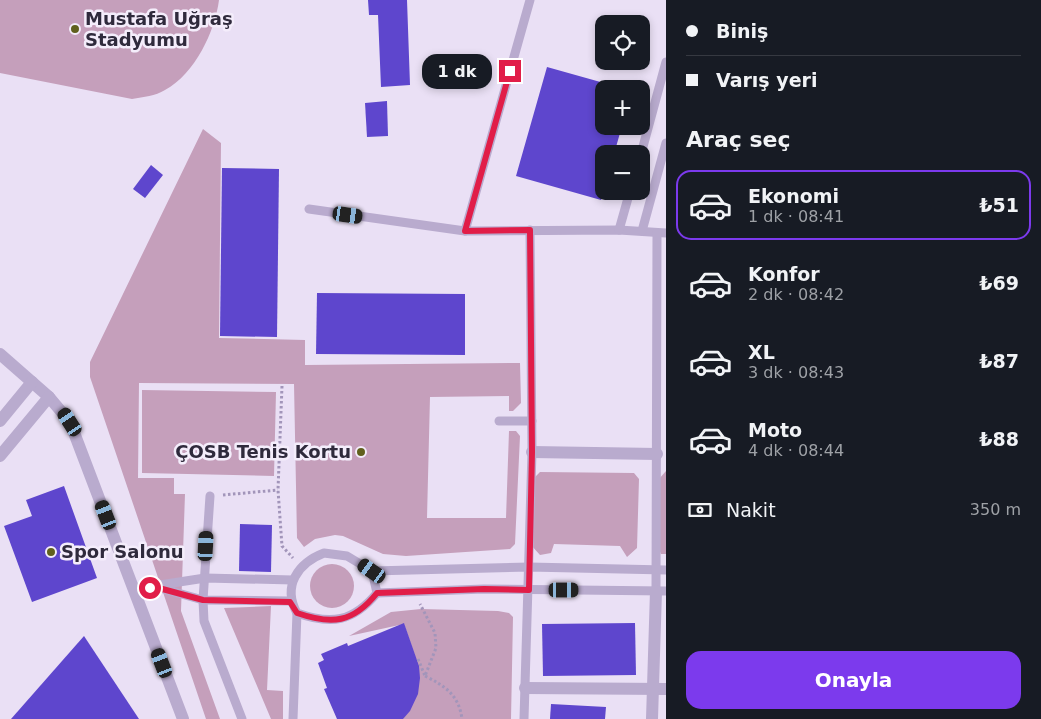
<!DOCTYPE html>
<html lang="tr">
<head>
<meta charset="utf-8">
<style>
	body { margin:0; font-family:"DejaVu Sans",sans-serif; background:#242831; color:#f1f3f6; height:100vh; display:flex; flex-direction:column; font-size:19px; white-space:nowrap }
	* { box-sizing:border-box; margin:0 }
	p { font-size:16px; color:#9ea1a6 }
	.icon { flex:none; width:28px; height:28px; fill:none; stroke:currentColor; stroke-width:2; stroke-linecap:round; stroke-linejoin:round }
	.map { position:relative; flex:1; overflow:hidden }
	.drawer { display:flex; flex-direction:column; background:#171b24; width:375px }
	.drawer>* { flex:none }
	.guide { display:grid; align-content:center; height:110px; padding:0 20px; background:#171b24 }
	.fabs { position:absolute; left:595px; top:15px; display:grid; gap:10px }
	.fabs a { display:grid; place-items:center; width:55px; height:55px; border-radius:10px; background:#171b24; box-shadow:0 2px 8px #0003; font-size:25px }
	.end { position:absolute; width:22px; height:22px; margin:-11px; border:6px solid #e11d48; background:#fff; box-shadow:0 0 0 2px #fff }
	.from { border-radius:50% }
	.bubble { position:absolute; height:35px; border-radius:15px; background:#171b24; box-shadow:0 2px 8px #0003; font-size:16px; font-weight:700; line-height:35px; text-align:center }
	.car { position:absolute; width:15px; height:30px; margin:-15px -8px; border-radius:6px; box-shadow:0 0 4px 1px #0007; background:linear-gradient(#222 24%,#8ab4d8 0 40%,#222 0 76%,#8ab4d8 0 86%,#222 0) }
	.guide b { display:flex; align-items:center; gap:18px; height:48px; font-size:19px }
	.guide b+b { border-top:1px solid #363941 }
	.guide i { width:12px; height:12px; background:#f1f3f6 }
	ul { padding:0; list-style:none }
	li { display:flex; align-items:center; gap:15px; height:70px; margin:0 10px 8px; padding:0 10px; border:2px solid transparent; border-radius:15px }
	li div { flex:1 }
	li b { display:block; font-size:19px }
	li em { font-style:normal; font-weight:700 }
	li.on { border-color:#7c3aed }
	li>.icon { width:45px; height:45px; stroke-width:1.5 }
	h2 { padding:0 20px; font-size:22px; line-height:60px }
	.pay { display:flex; align-items:center; gap:12px; height:55px; padding:0 20px; font-size:19px }
	.pay p { margin-inline-start:auto }
	.button { display:flex; gap:10px; margin-top:auto; padding:10px 20px }
	.button a { flex:1; height:58px; border-radius:15px; background:#7c3aed; color:#fff; font-size:20px; font-weight:700; line-height:58px; text-align:center }
	main { display:flex; flex:1; min-height:0 }
	.map>svg:first-child { display:block }
	.green { fill:#c59fbb }
	.building { fill:#5e46cd }
	.lines { fill:none; stroke-linecap:round; stroke-linejoin:round }
	.path { stroke:#a295ba; stroke-width:3; stroke-dasharray:2.5 2.5; stroke-linecap:butt }
	.lane { stroke:#b9abce; stroke-width:9 }
	.street { stroke:#b9abce; stroke-width:12 }
	.route { stroke:#e11d48; stroke-width:6 }
	.poi-dot { fill:#60601d; stroke:#f4edfb; stroke-width:2 }
	.labels { text-anchor:middle; stroke-width:5; stroke-linejoin:round; paint-order:stroke }
	.poi-label { font-size:18px; font-weight:bold; fill:#2f2a3c; stroke:#f4edfb; text-anchor:start }
</style>
</head>
<body>
<main>
<div class="map">
<svg width="666" height="719" viewBox="0 0 666 719">
	<rect width="100%" height="100%" fill="#eae0f5"/>
	<g class="green">
		<path d="M0 0H219C215 31 195 74 165 90 155 96 144 97 132 99L0 73Z"/>
		<path d="M203 129 221 143 219 338 305 340V365L520 363 521 403 513 411H509V396L430 397 427 518H506L509 431H516L520 436 515 544 510 549 406 556 383 554 343 536 335 535 315 539 304 547 297 538 294 384 139 383 138 478H174V494H185L181 611 220 719H206L90 377V362Z"/>
		<path d="M142 390 276 392 274 476 142 473Z"/>
		<path d="M666 471V554H661L658 547 659 479Z"/>
		<path d="M540 472 634 473 639 479 637 548 627 557 620 546 554 544 551 553 540 555 531 545 534 478Z"/>
		<circle cx="332" cy="586" r="22"/>
		<path d="M271 606 267 690 283 691V719H271L224 608Z"/>
		<path d="M421 609 498 611 509 613 513 617 511 719H403L415 656 404 624 349 636 391 612Z"/>
	</g>
	<g class="building">
		<path d="M368 0H407L410 85 381 87 378 15H369Z"/>
		<path d="M547 67 604 83V126H622L614 154H604V191L601 200 516 176Z"/>
		<path d="M387 101 388 136 367 137 365 103Z"/>
		<path d="M151 165 163 175 145 198 133 189Z"/>
		<path d="M222 168 279 169 277 337 220 336Z"/>
		<path d="M317 293 465 294V355L316 354Z"/>
		<path d="M64 486 97 578 32 602 4 526 32 516 26 500Z"/>
		<path d="M240 524 272 525 271 572 239 571Z"/>
		<path d="M404 623 419 666 420 678 418 694 410 711 403 719H337L324 689 327 688 318 663 324 660 321 654 347 643 348 646Z"/>
		<path d="M635 623 636 675 543 676 542 624Z"/>
		<path d="M84 636 139 719H11Z"/>
		<path d="M551 704 606 707 605 719H550Z"/>
	</g>
	<g class="lines">
		<g class="path">
			<path d="M282 386 278 490 282 546 293 558"/>
			<path d="M223 495 278 490"/>
			<path d="M418 659 425 676 436 648 435 633 420 604"/>
			<path d="M425 676C445 686 459 695 462 719"/>
		</g>
		<g class="lane">
			<path d="M641 154 666 62"/>
			<path d="M309 209 465 231 619 230 666 233"/>
			<path d="M619 230 630 191"/>
			<path d="M465 231 530 0"/>
			<path d="M642 231 666 143"/>
			<path d="M499 421H532"/>
			<path d="M210 496 203 600 204 621 242 719"/>
			<path d="M324 553 347 556 372 571 377 593C353 622 331 625 297 613 282 586 298 563 324 553Z"/>
			<path d="M372 571 529 567 666 570"/>
			<path d="M160 588 203 600 290 601"/>
			<path d="M134 589 205 578 293 580"/>
			<path d="M656 591 657 233"/>
			<path d="M377 593 484 589 666 591"/>
			<path d="M293 719 297 613"/>
			<path d="M524 719 532 452 530 230"/>
		</g>
		<g class="street">
			<path d="M0 354 49 397 70 422 183 719"/>
			<path d="M0 421 32 382"/>
			<path d="M532 452 657 454"/>
			<path d="M0 456 49 397"/>
			<path d="M525 688 666 689"/>
			<path d="M652 719 656 591"/>
		</g>
	</g>
	<g class="lines">
		<path class="route" d="M150 588 155 587 203 600 290 602 297 613C332 625 353 623 377 593L484 589 529 590 532 452 530 230 465 231 510 71"/>
	</g>
	<g class="poi-dot">
		<circle cx="75" cy="29" r="5"/>
		<circle cx="361" cy="452" r="5"/>
		<circle cx="51" cy="552" r="5"/>
	</g>
	<g class="labels">
		<g class="poi-label">
			<text x="85" y="25">Mustafa Uğraş<tspan x="85" dy="21">Stadyumu</tspan></text>
			<text x="351" y="458" text-anchor="end">ÇOSB Tenis Kortu</text>
			<text x="61" y="558">Spor Salonu</text>
		</g>
	</g>
</svg>
<div class="fabs">
<a><svg class="icon" aria-label="locate" viewBox="0 0 24 24"><circle cx="12" cy="12" r="6"/><path d="M12 2v4M12 18v4M2 12h4M18 12h4"/></svg></a>
<a>+</a>
<a>−</a>
</div>
<i class="end from" style="left:150px;top:588px"></i>
<i class="end" style="left:510px;top:71px"></i>
<div class="bubble" style="left:422px;top:54px;width:70px">1 dk</div>
<i class="car" style="left:348px;top:215px;rotate:98deg"></i>
<i class="car" style="left:70px;top:422px;rotate:327deg"></i>
<i class="car" style="left:106px;top:515px;rotate:339deg"></i>
<i class="car" style="left:206px;top:546px;rotate:3deg"></i>
<i class="car" style="left:372px;top:571px;rotate:305deg"></i>
<i class="car" style="left:564px;top:590px;rotate:90deg"></i>
<i class="car" style="left:162px;top:663px;rotate:339deg"></i>
</div>
<section class="drawer">
<div class="guide">
<b><i class="from"></i>Biniş</b>
<b><i></i>Varış yeri</b>
</div>
<h2>Araç seç</h2>
<ul>
<li class="on"><svg class="icon" aria-label="car" viewBox="0 0 24 24"><path d="M5 17H2v-5l4-1 3-4h7l3 4 3 1v5h-3M9 17h6M6 11h13"/><circle cx="7" cy="17" r="2"/><circle cx="17" cy="17" r="2"/></svg><div><b>Ekonomi</b><p>1 dk · 08:41</p></div><em>₺51</em></li>
<li><svg class="icon" aria-label="car" viewBox="0 0 24 24"><path d="M5 17H2v-5l4-1 3-4h7l3 4 3 1v5h-3M9 17h6M6 11h13"/><circle cx="7" cy="17" r="2"/><circle cx="17" cy="17" r="2"/></svg><div><b>Konfor</b><p>2 dk · 08:42</p></div><em>₺69</em></li>
<li><svg class="icon" aria-label="car" viewBox="0 0 24 24"><path d="M5 17H2v-5l4-1 3-4h7l3 4 3 1v5h-3M9 17h6M6 11h13"/><circle cx="7" cy="17" r="2"/><circle cx="17" cy="17" r="2"/></svg><div><b>XL</b><p>3 dk · 08:43</p></div><em>₺87</em></li>
<li><svg class="icon" aria-label="car" viewBox="0 0 24 24"><path d="M5 17H2v-5l4-1 3-4h7l3 4 3 1v5h-3M9 17h6M6 11h13"/><circle cx="7" cy="17" r="2"/><circle cx="17" cy="17" r="2"/></svg><div><b>Moto</b><p>4 dk · 08:44</p></div><em>₺88</em></li>
</ul>
<div class="pay"><svg class="icon" aria-label="cash" viewBox="0 0 24 24"><path d="M3 7h18v10H3z"/><circle cx="12" cy="12" r="2"/></svg>Nakit<p>350 m</p></div>
<div class="button"><a>Onayla</a></div>
</section>
</main>
</body>
</html>
